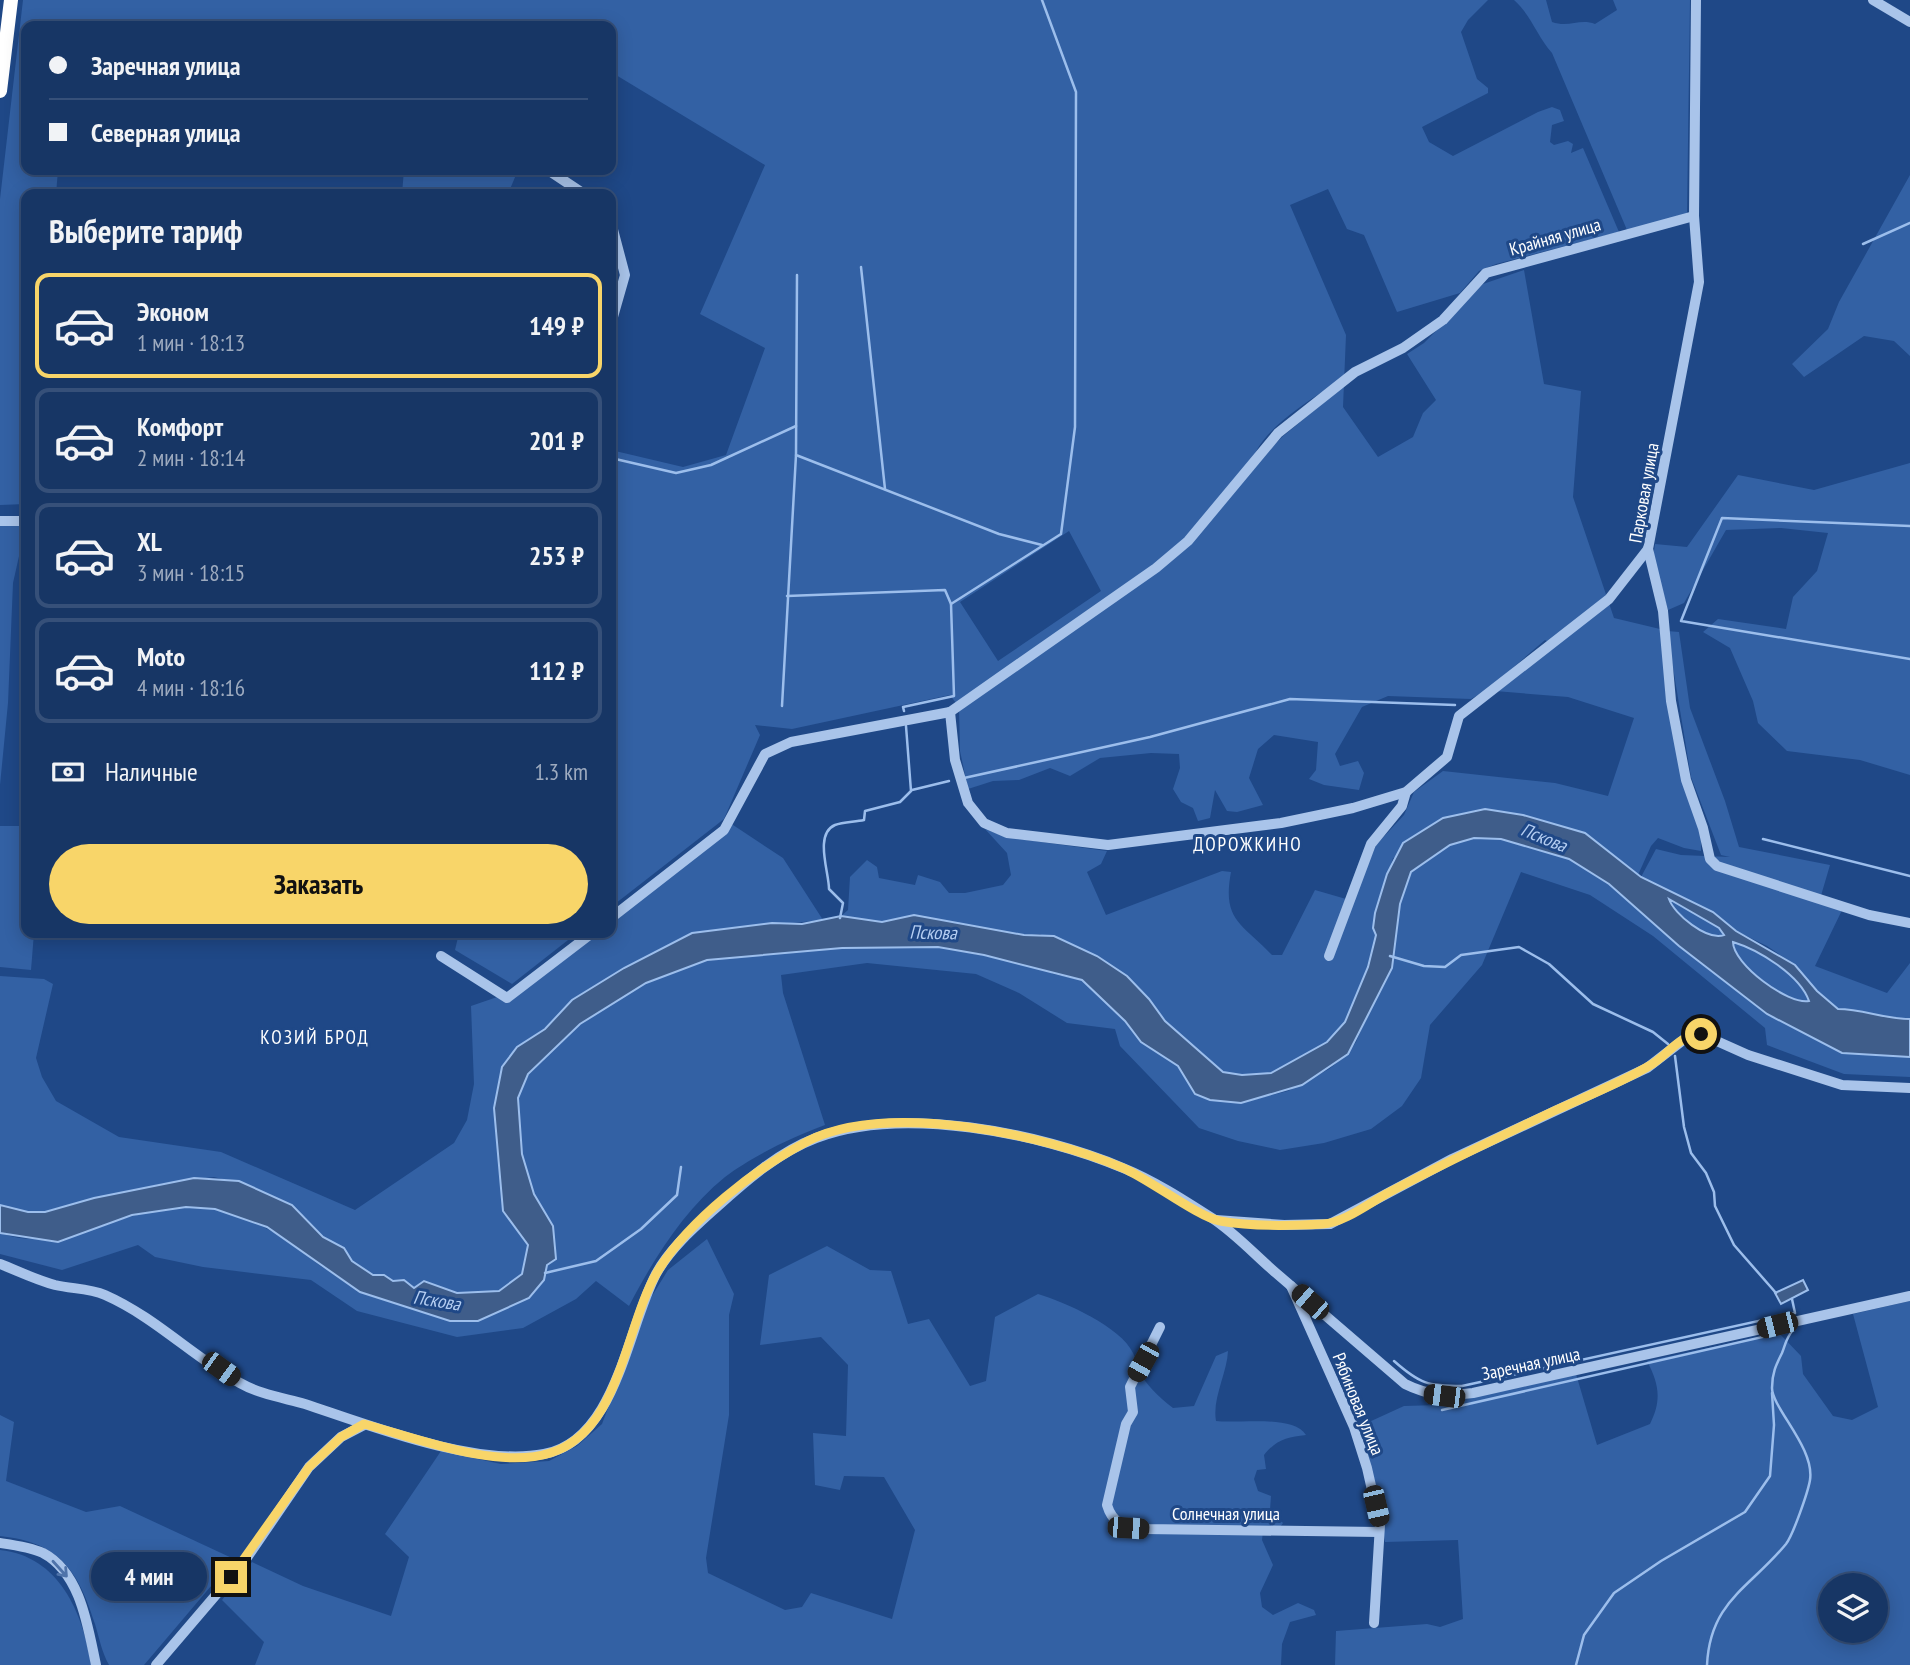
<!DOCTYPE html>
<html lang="ru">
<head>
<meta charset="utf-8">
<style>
	body { margin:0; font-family:"PT Sans Narrow",sans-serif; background:#24416e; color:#f1f3f6; height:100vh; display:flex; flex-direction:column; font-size:26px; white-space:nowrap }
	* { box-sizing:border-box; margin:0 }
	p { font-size:23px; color:#9eabbf }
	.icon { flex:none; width:38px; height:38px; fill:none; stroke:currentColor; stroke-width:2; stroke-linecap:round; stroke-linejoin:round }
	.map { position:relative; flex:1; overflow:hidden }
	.side { position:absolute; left:21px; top:189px; width:595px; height:749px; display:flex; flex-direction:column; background:#173665; border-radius:14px; box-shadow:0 4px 18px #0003,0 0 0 2px #365079 }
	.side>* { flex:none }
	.top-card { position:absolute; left:21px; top:21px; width:595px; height:154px; border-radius:14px; box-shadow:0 4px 18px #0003,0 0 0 2px #365079; display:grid; align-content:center; height:154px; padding:0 28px; background:#173665 }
	.buttons { position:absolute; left:1818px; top:1573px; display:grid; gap:14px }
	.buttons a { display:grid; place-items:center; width:70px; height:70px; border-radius:50%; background:#173665; box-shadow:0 4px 18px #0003,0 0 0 2px #365079; font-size:35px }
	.end { position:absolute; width:32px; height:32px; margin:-16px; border:9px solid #f8d569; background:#111; box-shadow:0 0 0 4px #111 }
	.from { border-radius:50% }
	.bubble { position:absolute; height:49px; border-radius:24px; background:#173665; box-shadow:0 4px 18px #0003,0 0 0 2px #365079; font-size:23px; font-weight:700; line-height:49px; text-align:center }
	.car { position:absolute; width:21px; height:42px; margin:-21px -10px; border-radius:9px; box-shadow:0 0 5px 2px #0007; background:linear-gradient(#222 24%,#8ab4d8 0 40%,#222 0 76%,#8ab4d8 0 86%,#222 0) }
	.top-card b { display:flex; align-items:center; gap:24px; height:66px; font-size:26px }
	.top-card b+b { border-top:2px solid #365079 }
	.top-card i { width:18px; height:18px; background:#f1f3f6 }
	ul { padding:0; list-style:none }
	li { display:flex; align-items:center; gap:21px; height:105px; margin:0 14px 10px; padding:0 14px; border:4px solid #365079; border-radius:14px }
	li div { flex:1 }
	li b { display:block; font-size:26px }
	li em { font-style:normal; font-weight:700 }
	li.on { border-color:#f8d569 }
	li>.icon { width:63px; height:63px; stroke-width:1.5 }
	h2 { padding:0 28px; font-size:32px; line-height:84px }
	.pay { display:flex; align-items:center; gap:18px; height:77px; padding:0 28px; font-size:26px }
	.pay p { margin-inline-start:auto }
	.button { display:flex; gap:14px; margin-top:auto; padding:14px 28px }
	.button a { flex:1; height:80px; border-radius:42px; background:#f8d569; color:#111; font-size:28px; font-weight:700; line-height:80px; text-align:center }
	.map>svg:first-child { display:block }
	.green { fill:#3361a4; fill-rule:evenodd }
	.water { fill:#3f5d8a; stroke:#9cbeec; stroke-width:2; fill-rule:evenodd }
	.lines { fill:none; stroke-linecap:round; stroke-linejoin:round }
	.stream { stroke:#9cbeec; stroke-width:2.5 }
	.minor { stroke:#a9c4ea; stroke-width:10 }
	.highway { stroke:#fff; stroke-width:14 }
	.oneway { stroke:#4f73aa }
	.route { stroke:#f8d569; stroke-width:9 }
	.labels { text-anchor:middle; stroke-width:6; stroke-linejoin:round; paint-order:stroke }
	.street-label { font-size:18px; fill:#fff; stroke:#1f4887 }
	.water-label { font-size:19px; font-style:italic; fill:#b5cef2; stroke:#1f4887 }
	.neighbourhood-label { font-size:19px; letter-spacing:2px; fill:#fff; stroke:#1f4887 }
</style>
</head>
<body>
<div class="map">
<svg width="1910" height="1665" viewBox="0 0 1910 1665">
	<rect width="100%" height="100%" fill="#1f4887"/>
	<g class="green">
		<path d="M23 0H1488L1468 20 1461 32 1477 79 1488 88V93L1422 127 1429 142 1453 156 1538 112 1552 107 1560 110 1564 121 1552 125 1550 142 1554 145 1568 141 1573 144 1571 153 1583 148 1619 232 1496 264 1479 271 1460 293 1397 312 1364 235 1347 229 1328 189 1290 205 1346 335 1343 407 1378 457 1413 437 1423 413 1436 400 1407 354 1424 343 1483 284 1524 270 1544 384 1581 391 1573 497 1614 618 1660 629 1701 835V851L1684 848 1658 838 1651 846 1638 875 1585 833 1523 815 1393 858 1375 913 1376 935 1368 967 1345 1022 1327 1042 1271 1073 1242 1075 1223 1072 1165 1021 1149 999 1040 934 1024 935 914 915 882 922 841 916 848 910 850 877 867 860 877 867 879 878 915 885 918 875 940 882 949 893H965L1003 885 1011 875 1007 853 985 829 1006 837 1107 851 1101 864 1087 872 1106 915 1222 871 1231 872C1222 920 1241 923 1272 955H1282L1315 890 1353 901 1376 845 1404 815 1414 792 1443 771 1555 783 1608 796 1634 718 1568 697 1495 691 1555 646 1545 640 1487 690 1471 699 1388 696 1362 707 1335 754 1340 766 1358 761 1364 773 1359 790 1324 785 1309 779 1316 770 1318 742 1274 735 1258 749 1249 778 1263 805 1237 812 1227 811 1215 790 1210 818 1198 821 1193 808 1181 802 1173 789 1180 768 1179 754 1151 753 1100 758 1070 776 1050 768 1019 780 993 781 968 789 960 751 959 707 950 695 792 729 755 725 760 735 724 819 611 907V450L683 467 726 455 765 348 700 314 765 165 611 72V26H26V170H58L56 194H26V504L0 505V199ZM1322 392 1327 400 1282 437 1250 470C1253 438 1296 409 1322 392ZM1069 531 1101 591 998 661 960 602Z"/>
		<path d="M1514 0H1546L1552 22C1569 28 1580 18 1595 24L1617 10 1613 0H1690L1687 214 1627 230 1552 53C1537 36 1531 15 1514 0Z"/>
		<path d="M404 170H518L508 194H402Z"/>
		<path d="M1910 175V356L1894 341 1864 336 1804 377 1792 364 1828 329 1839 302Z"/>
		<path d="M1910 463V775L1860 760 1787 751 1758 723 1753 701 1730 648 1703 632 1718 619 1786 629 1793 597 1817 571 1828 533 1781 528 1726 530 1684 603 1668 610 1653 558 1655 544 1687 547 1738 475 1814 490Z"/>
		<path d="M0 524 26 525 13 583 8 703 0 785Z"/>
		<path d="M1667 631 1679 632 1690 708 1725 801 1739 847 1830 865 1820 899 1844 906 1815 966 1887 993 1910 963V1019C1884 1019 1864 1009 1838 1009L1817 991 1795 965 1767 946 1736 931 1713 912 1641 877 1656 849 1681 855 1730 857 1721 855 1691 777Z"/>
		<path d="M727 821 783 858 823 920 692 933 624 968 572 1000 545 1029 517 1047 502 1067 494 1109 503 1211 528 1245 522 1274 499 1291 457 1293 424 1281 414 1288 404 1280 393 1281 384 1275H373L352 1261 344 1248 323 1237 292 1205 253 1187 214 1177 160 1184 45 1212H28L0 1205V976L44 979 53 984 36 1058 42 1077 56 1101 119 1137 221 1152 355 1210 454 1143 467 1120 474 1084 471 1006 503 995 592 933H611V917Z"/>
		<path d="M0 826H26V933H34L31 970 0 967Z"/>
		<path d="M1474 838 1501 839 1569 859 1609 884 1679 946 1767 1014 1842 1053 1910 1057V1077L1844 1074 1767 1045 1765 1028 1653 936 1590 895 1521 872 1482 965 1430 1025 1421 1078 1402 1106 1371 1129 1324 1143 1280 1150 1238 1141 1199 1128 1120 1046 1115 1029 1067 1023 1019 993 976 974 867 963 781 975 783 993 825 1125C794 1136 751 1157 725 1177 684 1210 653 1260 629 1306L596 1281 576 1299 523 1328 457 1337 357 1311 311 1280 203 1267 155 1257 138 1245 62 1270 0 1254V1233C64 1256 123 1206 188 1207 226 1207 266 1225 297 1247 305 1253 313 1261 322 1267 357 1287 412 1305 450 1321L544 1280 547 1265 556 1259 553 1226 534 1194 522 1154 518 1098 528 1074 580 1024 646 983 707 960 842 948 938 947 1041 967 1053 974 1082 980 1125 1021 1141 1042 1178 1066 1195 1094 1210 1100 1241 1103 1288 1091 1329 1069 1348 1054 1356 1042 1377 993 1392 968 1400 904 1411 872 1450 845Z"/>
		<path d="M1669 899 1719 928 1725 935C1708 942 1673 913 1669 899Z"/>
		<path d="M459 933H577L512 984 455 950Z"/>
		<path d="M1733 942C1759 949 1800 976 1809 1001 1787 1005 1735 965 1733 942Z"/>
		<path d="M707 1239 734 1294 729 1315V1415L706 1558 708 1573 785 1610 802 1607 811 1593 892 1619 915 1530 884 1477 844 1476 840 1490 815 1485 813 1433 846 1436 848 1365 821 1337 760 1345 769 1275 827 1246 870 1270 891 1271 908 1324 929 1319 970 1386 986 1381 995 1317 1038 1294C1065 1302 1121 1327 1133 1353 1136 1358 1135 1364 1137 1369 1147 1385 1157 1396 1173 1408L1194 1406 1216 1356 1228 1351C1227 1374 1212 1398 1216 1421 1237 1424 1293 1414 1306 1435 1287 1437 1276 1440 1264 1455L1266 1469 1257 1470 1254 1479 1258 1491 1271 1496 1270 1510 1283 1523 1280 1527 1263 1531 1262 1540 1273 1565 1260 1593 1262 1607 1273 1615 1298 1603 1314 1610 1316 1615 1290 1622 1282 1644 1281 1665H255L264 1642 222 1600 252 1562 303 1586 391 1616 409 1557 385 1534 441 1451 501 1464 549 1461 577 1446 602 1424 647 1304 668 1270Z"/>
		<path d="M1910 1301V1665H1335L1336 1631 1427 1624 1440 1627 1463 1619 1458 1540 1385 1542 1374 1482 1358 1427 1404 1406 1438 1405 1576 1374 1597 1445 1650 1424C1662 1400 1659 1384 1647 1361L1779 1333 1801 1356 1803 1374 1833 1416 1852 1420 1878 1407 1853 1314ZM1830 1586H1876V1631H1830Z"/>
		<path d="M0 1415 14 1422 6 1481 86 1512 120 1506 234 1559 144 1665H109C102 1653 99 1637 95 1624 78 1570 59 1542 0 1536Z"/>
		<path d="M0 1550C59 1556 83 1613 91 1665H0Z"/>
	</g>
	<g class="water">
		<path d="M1485 809 1523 815 1585 833 1641 877 1713 912 1736 931 1795 965 1817 991 1838 1009C1863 1009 1884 1019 1910 1019V1057L1842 1053 1767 1014 1679 946 1609 884 1569 859 1501 839 1474 838 1450 845 1411 872 1400 904 1392 968 1348 1054 1302 1085 1241 1103 1210 1100 1195 1094 1178 1066 1141 1042 1125 1021 1082 980 984 955 938 947 842 948 707 960 646 983 580 1024 528 1074 518 1098 522 1154 534 1194 553 1226 556 1259 547 1265 544 1280 529 1298 478 1321H450L360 1292 267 1227 215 1209 186 1207 132 1215 58 1242 0 1233V1205L28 1212H45L94 1198 194 1178 239 1181 292 1205 323 1237 344 1248 352 1261 373 1275H384L393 1281 404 1280 414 1288 424 1281 457 1293 499 1291 522 1274 528 1245 503 1211 494 1108 502 1067 517 1047 545 1029 572 1000 624 968 692 933 772 923 802 924 841 916 882 922 914 915 1024 935 1054 936 1097 956 1127 976 1149 999 1165 1021 1223 1072 1242 1075 1271 1073 1327 1042 1345 1022 1368 967 1376 935 1373 928 1375 913 1387 874 1403 843 1443 818ZM1669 899 1719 928 1724 935C1707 941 1674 914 1669 899ZM1733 942C1759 950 1800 975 1809 1001 1788 1005 1733 964 1733 942Z"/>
		<path d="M1803 1280 1808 1290 1781 1304 1775 1293Z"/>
	</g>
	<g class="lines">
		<g class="stream">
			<path d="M1863 244 1910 223"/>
			<path d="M861 267 885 489"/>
			<path d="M797 275 796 455 999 534 1042 545"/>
			<path d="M611 458 676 473 711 465 796 426"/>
			<path d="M1910 526 1722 518 1681 621 1910 659"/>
			<path d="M787 596 945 590 951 604"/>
			<path d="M782 706 796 455"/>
			<path d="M904 711 903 707 954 696 951 604 1061 534 1075 427 1076 92 1042 0"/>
			<path d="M964 778 1150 737 1290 699 1455 705"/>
			<path d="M912 790 949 781"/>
			<path d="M1763 839 1910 876"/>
			<path d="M840 918 843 903 829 889C829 872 814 834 835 825 843 822 855 822 864 820L865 811 900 802 911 791 906 726"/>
			<path d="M1390 956 1424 966 1445 967 1461 955 1519 947 1549 964 1593 1004 1653 1032 1668 1044"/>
			<path d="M1675 1056 1684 1127 1691 1153 1706 1173 1714 1192 1715 1206 1734 1245 1776 1293"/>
			<path d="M545 1273 596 1261 641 1229 677 1195 681 1167"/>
			<path d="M1394 1361C1420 1384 1428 1386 1462 1386L1795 1313 1792 1299"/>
			<path d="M1442 1410 1793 1330"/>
			<path d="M1576 1665 1584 1635 1614 1593 1661 1561 1745 1512 1770 1476 1774 1425 1772 1393"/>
			<path d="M1707 1665C1710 1601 1750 1588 1786 1544 1793 1535 1808 1492 1810 1480 1815 1448 1772 1408 1772 1388 1772 1373 1776 1365 1782 1353 1786 1343 1786 1338 1793 1330"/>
		</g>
		<g class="minor">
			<path d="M1696 0 1694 216 1699 282 1648 549 1663 611 1671 701 1686 780 1703 828 1710 859 1717 866 1869 915 1910 923"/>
			<path d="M1873 0 1910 22"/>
			<path d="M548 170 584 194"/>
			<path d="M611 222 625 275 611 324"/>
			<path d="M0 521H26"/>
			<path d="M950 712 955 760 968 803 984 823 1007 833 1108 845 1281 823 1353 808 1406 792 1447 757 1459 716 1609 599 1648 549"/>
			<path d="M611 918 724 830 765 754 791 742 950 712 1156 568 1188 541 1278 433 1355 372 1403 348 1443 320 1486 273 1694 216"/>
			<path d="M441 956 507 998 592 933"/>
			<path d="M1329 956 1371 844 1402 806 1406 792"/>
			<path d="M1216 1220 1284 1225 1330 1224 1452 1159 1647 1068 1691 1034H1701L1748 1055 1842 1085 1910 1088"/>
			<path d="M0 1264C18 1271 36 1280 55 1285 72 1289 89 1288 105 1295 155 1317 193 1357 240 1383 259 1394 284 1398 305 1404 371 1426 476 1467 544 1454 616 1441 627 1329 656 1274 671 1247 696 1226 718 1206 747 1180 779 1152 816 1138 902 1105 1040 1133 1123 1168 1153 1180 1184 1200 1212 1218 1235 1233 1255 1255 1276 1273 1319 1310 1362 1347 1405 1384 1429 1396 1446 1396 1473 1393L1910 1296"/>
			<path d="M1291 1286 1354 1427 1367 1468 1380 1525 1374 1623"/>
			<path d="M1160 1327 1130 1387 1133 1412 1126 1424 1107 1505C1113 1525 1126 1528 1145 1529L1379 1532"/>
			<path d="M0 1543C14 1545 30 1547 43 1553 81 1573 88 1628 96 1665"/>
			<path d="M156 1665 244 1562 309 1467 341 1437 364 1425"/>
		</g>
		<path class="highway" d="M0 91 11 0"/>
	</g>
	<defs><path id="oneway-shaft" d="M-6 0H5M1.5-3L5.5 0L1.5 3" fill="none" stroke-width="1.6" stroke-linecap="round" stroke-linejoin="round" transform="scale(1.75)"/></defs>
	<use class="oneway" href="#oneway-shaft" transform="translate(60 1569) rotate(48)"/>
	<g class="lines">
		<path class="route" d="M231 1577 309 1467 341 1437 364 1424C416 1438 498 1470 550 1453 622 1431 624 1325 659 1269 690 1220 756 1168 808 1141 887 1101 1044 1134 1123 1168 1149 1179 1198 1217 1220 1221 1253 1227 1290 1226 1323 1224 1343 1223 1368 1204 1386 1194 1442 1164 1499 1137 1556 1110 1587 1096 1620 1083 1649 1066 1667 1056 1680 1034 1701 1034"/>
	</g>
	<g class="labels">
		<g class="street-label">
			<text transform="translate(1555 237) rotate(-16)" y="6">Крайняя улица</text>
			<text transform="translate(1644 493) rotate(-80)" y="6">Парковая улица</text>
			<text transform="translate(1531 1364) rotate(-12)" y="6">Заречная улица</text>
			<text transform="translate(1358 1404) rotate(68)" y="6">Рябиновая улица</text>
			<text x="1226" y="1520">Солнечная улица</text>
		</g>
		<g class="water-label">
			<text transform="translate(1544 837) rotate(22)" y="7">Пскова</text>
			<text transform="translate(933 932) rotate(1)" y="7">Пскова</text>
			<text transform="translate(437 1300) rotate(9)" y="7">Пскова</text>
		</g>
		<g class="neighbourhood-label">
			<text x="1248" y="851">ДОРОЖКИНО</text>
			<text x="315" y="1044">КОЗИЙ БРОД</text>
		</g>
	</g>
</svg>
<div class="buttons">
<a><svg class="icon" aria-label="layers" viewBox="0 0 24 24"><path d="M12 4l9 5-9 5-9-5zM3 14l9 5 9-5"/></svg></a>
</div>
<i class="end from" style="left:1701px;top:1034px"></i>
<i class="end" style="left:231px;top:1577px"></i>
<div class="bubble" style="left:91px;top:1552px;width:116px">4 мин</div>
<i class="car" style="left:1310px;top:1302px;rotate:311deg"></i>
<i class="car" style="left:1777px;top:1325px;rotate:256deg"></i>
<i class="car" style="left:1143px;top:1362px;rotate:209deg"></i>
<i class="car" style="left:221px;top:1369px;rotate:126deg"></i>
<i class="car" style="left:1444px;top:1396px;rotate:277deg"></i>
<i class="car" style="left:1376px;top:1506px;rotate:167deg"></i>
<i class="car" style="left:1128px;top:1528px;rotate:94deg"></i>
<div class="top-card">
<b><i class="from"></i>Заречная улица</b>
<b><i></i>Северная улица</b>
</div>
<section class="side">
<h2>Выберите тариф</h2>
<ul>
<li class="on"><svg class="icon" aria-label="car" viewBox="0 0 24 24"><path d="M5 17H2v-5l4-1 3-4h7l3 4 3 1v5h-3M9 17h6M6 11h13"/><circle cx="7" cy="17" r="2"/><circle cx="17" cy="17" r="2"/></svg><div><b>Эконом</b><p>1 мин · 18:13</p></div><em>149 ₽</em></li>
<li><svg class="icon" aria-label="car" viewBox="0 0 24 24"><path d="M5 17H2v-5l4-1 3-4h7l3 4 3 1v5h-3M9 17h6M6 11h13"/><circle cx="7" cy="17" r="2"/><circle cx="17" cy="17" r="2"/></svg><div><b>Комфорт</b><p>2 мин · 18:14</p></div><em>201 ₽</em></li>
<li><svg class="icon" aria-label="car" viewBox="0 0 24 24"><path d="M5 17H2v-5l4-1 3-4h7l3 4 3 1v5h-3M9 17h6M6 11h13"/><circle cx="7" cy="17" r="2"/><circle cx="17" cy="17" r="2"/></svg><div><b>XL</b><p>3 мин · 18:15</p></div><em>253 ₽</em></li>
<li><svg class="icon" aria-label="car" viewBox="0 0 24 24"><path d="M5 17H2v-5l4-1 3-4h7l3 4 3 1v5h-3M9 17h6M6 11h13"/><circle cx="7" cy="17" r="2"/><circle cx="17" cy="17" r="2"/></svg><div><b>Moto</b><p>4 мин · 18:16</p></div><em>112 ₽</em></li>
</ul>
<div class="pay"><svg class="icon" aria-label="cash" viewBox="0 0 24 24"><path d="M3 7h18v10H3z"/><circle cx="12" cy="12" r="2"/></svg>Наличные<p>1.3 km</p></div>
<div class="button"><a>Заказать</a></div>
</section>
</div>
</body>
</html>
